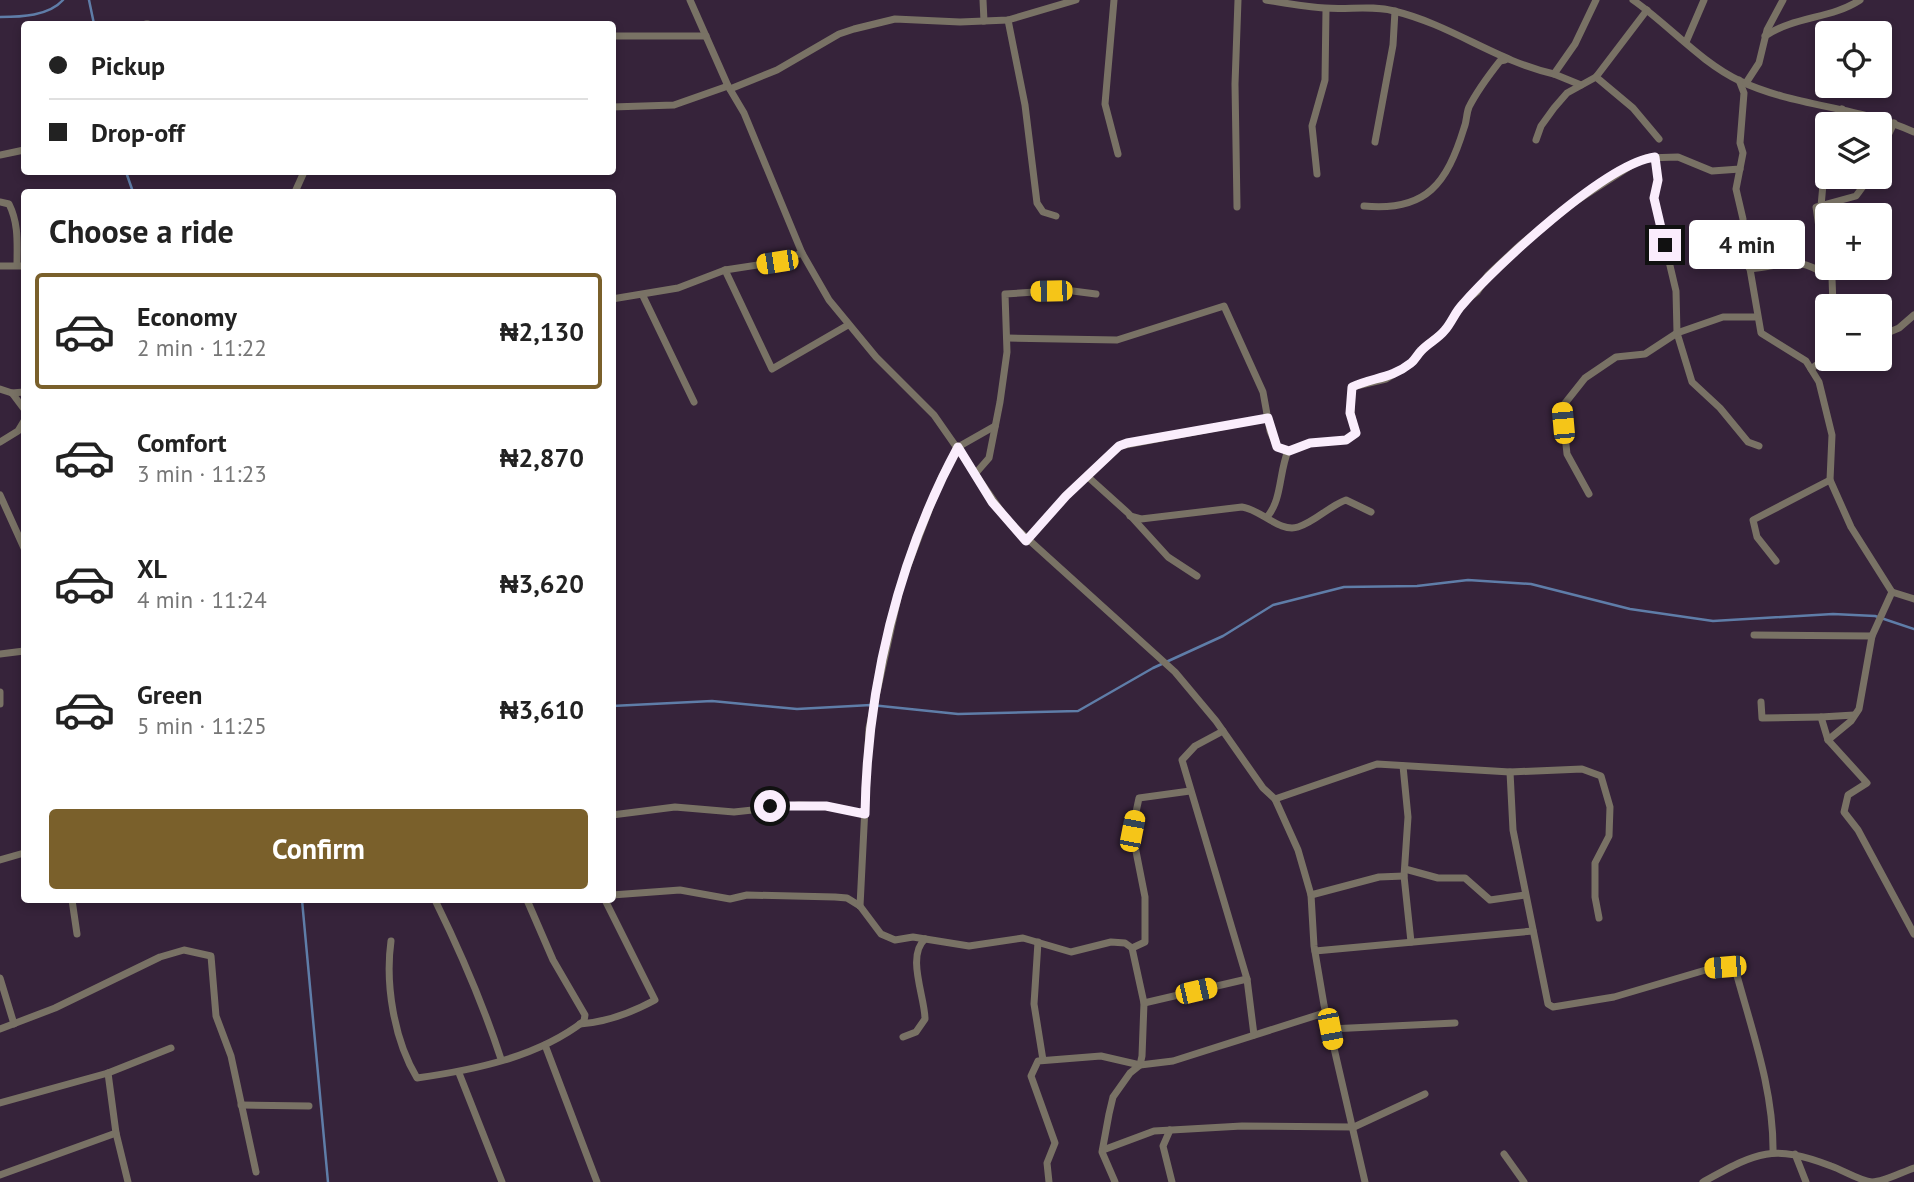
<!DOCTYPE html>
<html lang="en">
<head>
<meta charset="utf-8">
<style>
	body { margin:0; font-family:"PT Sans",sans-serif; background:#f2f2f2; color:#222; height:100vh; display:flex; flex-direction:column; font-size:26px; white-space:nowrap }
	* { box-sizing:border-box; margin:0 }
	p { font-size:23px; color:#767676 }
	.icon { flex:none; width:38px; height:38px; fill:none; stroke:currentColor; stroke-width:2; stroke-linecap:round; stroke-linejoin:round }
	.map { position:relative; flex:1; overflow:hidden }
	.sheet { position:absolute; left:21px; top:189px; width:595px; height:714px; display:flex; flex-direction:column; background:#fff; border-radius:7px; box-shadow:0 4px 10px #0003 }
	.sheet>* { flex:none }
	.top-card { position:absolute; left:21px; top:21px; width:595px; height:154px; border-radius:7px; box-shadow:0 4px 10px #0003; display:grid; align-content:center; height:154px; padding:0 28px; background:#fff }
	.controls { position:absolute; left:1815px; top:21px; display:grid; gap:14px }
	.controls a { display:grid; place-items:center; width:77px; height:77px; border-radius:7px; background:#fff; box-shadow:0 4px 10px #0003; font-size:35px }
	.end { position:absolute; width:32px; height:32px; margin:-16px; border:9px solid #faedfc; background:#111; box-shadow:0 0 0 4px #111 }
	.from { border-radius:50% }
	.bubble { position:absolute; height:49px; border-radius:7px; background:#fff; box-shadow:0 4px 10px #0003; font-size:23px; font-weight:700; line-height:49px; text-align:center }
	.car { position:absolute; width:21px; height:42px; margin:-21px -10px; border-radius:9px; box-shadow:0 0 5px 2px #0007; background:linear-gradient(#f5c518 24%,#345 0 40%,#f5c518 0 76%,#345 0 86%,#f5c518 0) }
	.top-card b { display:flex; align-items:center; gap:24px; height:66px; font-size:26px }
	.top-card b+b { border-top:2px solid #e0e0e0 }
	.top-card i { width:18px; height:18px; background:#222 }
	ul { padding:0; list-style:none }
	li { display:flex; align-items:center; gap:21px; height:116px; margin:0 14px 10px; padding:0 14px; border:4px solid transparent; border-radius:7px }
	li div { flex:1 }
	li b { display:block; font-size:26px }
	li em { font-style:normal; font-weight:700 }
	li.current { border-color:#7a602b }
	li>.icon { width:63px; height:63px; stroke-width:1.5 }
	h2 { padding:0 28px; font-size:32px; line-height:84px }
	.cta { display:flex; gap:14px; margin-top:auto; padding:14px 28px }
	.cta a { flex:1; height:80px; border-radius:7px; background:#7a602b; color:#fff; font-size:28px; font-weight:700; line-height:80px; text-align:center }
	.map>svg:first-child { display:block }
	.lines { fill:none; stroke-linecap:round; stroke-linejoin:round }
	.stream { stroke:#5f7da8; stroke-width:2.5 }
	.street { stroke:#797265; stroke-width:7 }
	.route { stroke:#faedfc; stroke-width:9 }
</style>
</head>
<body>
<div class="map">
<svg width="1914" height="1182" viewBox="0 0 1914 1182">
	<rect width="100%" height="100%" fill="#36233a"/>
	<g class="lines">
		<g class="stream">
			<path d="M89 0 94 24"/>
			<path d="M0 17C21 17 49 16 63 0"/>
			<path d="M126 172 133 192"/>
			<path d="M612 706 712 701 797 709 871 705 958 714 1078 711 1153 668 1223 636 1273 605 1344 587 1417 586 1468 580 1531 584 1630 609 1713 621 1833 614 1875 616 1914 629"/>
			<path d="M302 900 328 1182"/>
		</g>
		<g class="street">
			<path d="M690 0 728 86 744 113 802 253 829 300 876 357 934 415 1008 521 1175 672 1216 721 1263 788 1275 799 1298 850 1311 895 1314 946 1324 1005 1365 1182"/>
			<path d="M983 0 984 21"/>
			<path d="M1114 0 1105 104 1118 154"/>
			<path d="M1266 0C1285 3 1305 7 1325 8 1348 10 1372 5 1394 11 1452 25 1496 61 1554 74L1575 44 1596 0"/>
			<path d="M1633 0C1669 25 1700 62 1740 81 1795 107 1858 106 1914 132"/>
			<path d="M1008 20 1025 105 1037 203 1043 212 1056 216"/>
			<path d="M146 24H148"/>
			<path d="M612 36H706"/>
			<path d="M1765 36C1795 16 1831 19 1860 0"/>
			<path d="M1686 42 1704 0"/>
			<path d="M1554 74 1581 85"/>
			<path d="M1596 77 1633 108 1659 139"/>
			<path d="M1739 80 1744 93 1740 143 1743 153 1736 189 1743 219 1742 258 1750 269 1761 333 1806 361 1819 382 1832 435 1830 480 1851 527 1892 592 1914 599"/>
			<path d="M1746 83 1759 63 1767 30 1783 0"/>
			<path d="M730 89 777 70 839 34 854 29 895 19 960 22 1008 20 1076 0"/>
			<path d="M612 107 674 105 728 86"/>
			<path d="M1835 124 1842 109"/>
			<path d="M1536 140 1541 126 1554 108 1567 93 1596 77 1647 10"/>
			<path d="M1375 142 1393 45 1395 11"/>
			<path d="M1880 152 1894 123"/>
			<path d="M0 155 24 150"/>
			<path d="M1655 157 1658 180 1654 198 1676 291 1677 333 1692 382 1720 408 1748 442 1759 446"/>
			<path d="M1317 174 1312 126 1325 80 1326 9"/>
			<path d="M295 192 304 172"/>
			<path d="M0 202 9 204C19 224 17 244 17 265"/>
			<path d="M1364 206C1427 212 1447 183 1464 128 1467 121 1466 114 1469 107 1477 91 1489 75 1500 61L1505 60"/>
			<path d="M1821 206 1827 141"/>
			<path d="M1237 207 1235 84 1238 0"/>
			<path d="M0 266H24"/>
			<path d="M1750 269C1790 265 1794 254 1832 278L1833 306"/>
			<path d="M725 270 772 369 848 325"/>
			<path d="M1819 270 1823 255 1816 207 1856 196 1870 177"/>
			<path d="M643 296 694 402"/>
			<path d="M612 299 678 288 725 270 777 262 802 253"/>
			<path d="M1880 336 1899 328 1914 315"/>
			<path d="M1007 338 1117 340 1224 306 1263 392 1270 431 1277 447 1288 451 1310 443 1346 440 1356 433 1351 413 1352 387 1386 379 1413 362 1422 349 1445 330 1464 302 1477 292 1488 275 1520 245 1573 203 1635 163 1646 158 1678 157 1712 171 1740 169"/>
			<path d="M1811 369 1827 357"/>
			<path d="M0 389 12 393 24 409"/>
			<path d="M12 393 24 392"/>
			<path d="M0 442 18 431 24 421"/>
			<path d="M975 474 989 458 1000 402 1007 352 1005 294 1065 290 1096 294"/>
			<path d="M1087 476 1128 513 1168 557 1197 576"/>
			<path d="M1589 494 1567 454 1562 407 1585 378 1616 357 1645 354 1677 333 1723 317H1756"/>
			<path d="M0 495 24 548"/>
			<path d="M1130 516 1141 519 1242 507C1260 509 1280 533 1298 527 1315 522 1329 506 1346 500L1371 512"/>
			<path d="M1267 517C1282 500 1279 472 1288 451"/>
			<path d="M1026 541 1066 496 1120 446 1268 418"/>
			<path d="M1776 561 1757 537 1753 520 1830 480"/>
			<path d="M1892 592 1872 636 1859 709 1851 721 1828 740 1867 783 1848 795 1844 812 1858 830 1914 934"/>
			<path d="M1754 635 1872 636"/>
			<path d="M0 654 24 651"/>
			<path d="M0 692V704"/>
			<path d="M1761 702 1762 718 1821 717"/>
			<path d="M1223 731 1195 746 1182 760 1247 979 1254 1035"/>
			<path d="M1828 740 1821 717 1854 715"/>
			<path d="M1403 766 1408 817 1404 876 1411 942"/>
			<path d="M1510 772 1513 830 1548 1004 1553 1007 1614 997 1709 969 1725 967 1736 972C1752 1031 1774 1091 1773 1153"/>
			<path d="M1275 799 1377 764 1510 772 1582 769 1601 776 1610 807 1609 836 1595 863V897L1599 918"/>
			<path d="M612 815 675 807 734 812 799 805 826 806 865 814"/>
			<path d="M0 860 24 853"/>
			<path d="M1405 869 1438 878H1465L1490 900 1525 895"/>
			<path d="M612 895 680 890 730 899 747 895 835 897 847 898 860 906 881 934 895 940 913 937 969 946 1023 938 1071 952 1111 942 1125 943 1132 948 1144 1003 1142 1056 1140 1065 1130 1073 1113 1097 1109 1114 1102 1152 1115 1182"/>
			<path d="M1311 895 1379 877 1404 876"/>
			<path d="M72 900 77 934"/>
			<path d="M435 900C460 951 483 1004 501 1059"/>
			<path d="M860 906 869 728 901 584 942 476 958 447 995 426"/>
			<path d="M391 941C385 984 394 1040 417 1078 474 1070 538 1057 584 1021L585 1015 553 960 527 900"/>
			<path d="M1038 942 1034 1004 1043 1060"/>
			<path d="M1132 948 1145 942V897L1132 831 1139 798 1190 791"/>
			<path d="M1315 951 1533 931"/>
			<path d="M0 978 14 1024"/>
			<path d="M1144 1003 1247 979"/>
			<path d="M580 1024C608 1022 631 1013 655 1000L605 900"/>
			<path d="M0 1029 55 1008 160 957 184 950 211 956 216 1016 231 1056 256 1172"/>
			<path d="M1330 1029 1455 1023"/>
			<path d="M903 1037 916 1032 925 1019C925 997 906 956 925 939"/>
			<path d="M545 1045 597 1182"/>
			<path d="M108 1073 116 1133 128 1182"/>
			<path d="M459 1073 502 1182"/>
			<path d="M0 1103 108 1073 171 1048"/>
			<path d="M241 1105 309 1106"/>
			<path d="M1170 1130 1163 1146 1172 1182"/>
			<path d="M1103 1150 1154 1131 1242 1126 1354 1127 1425 1094"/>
			<path d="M1504 1154 1524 1182"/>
			<path d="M1795 1154 1806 1182"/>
			<path d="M0 1175 116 1133"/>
			<path d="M1049 1182 1047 1163 1055 1143 1031 1076 1038 1061 1101 1056 1140 1065 1173 1061 1327 1012"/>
			<path d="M1703 1182C1756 1153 1771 1143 1831 1166 1843 1170 1860 1181 1872 1182 1884 1182 1902 1172 1914 1168"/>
		</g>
	</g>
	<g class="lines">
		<path class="route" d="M770 806H826L865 814C867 688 898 558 958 447L992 502 1026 541 1066 496 1119 446 1127 443 1268 418 1277 447 1289 451 1310 443 1346 440 1356 433 1350 413 1352 387C1373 377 1391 379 1411 363 1415 360 1417 355 1421 351 1428 343 1438 339 1445 330 1452 322 1455 312 1463 304 1496 266 1606 163 1655 157L1658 180 1654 198 1665 245"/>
	</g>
</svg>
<div class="controls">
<a><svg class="icon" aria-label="locate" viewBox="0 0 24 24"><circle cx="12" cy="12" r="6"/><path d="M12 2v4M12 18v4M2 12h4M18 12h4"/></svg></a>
<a><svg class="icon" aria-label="layers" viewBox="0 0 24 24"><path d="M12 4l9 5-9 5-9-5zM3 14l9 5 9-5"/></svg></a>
<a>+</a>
<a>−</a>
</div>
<i class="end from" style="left:770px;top:806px"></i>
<i class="end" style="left:1665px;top:245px"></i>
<div class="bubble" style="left:1689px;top:220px;width:116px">4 min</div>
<i class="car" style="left:777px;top:262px;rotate:261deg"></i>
<i class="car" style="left:1051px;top:291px;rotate:269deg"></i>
<i class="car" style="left:1563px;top:423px;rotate:355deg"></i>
<i class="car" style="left:1132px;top:831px;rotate:11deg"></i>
<i class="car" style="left:1725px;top:967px;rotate:265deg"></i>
<i class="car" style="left:1196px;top:991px;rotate:77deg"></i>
<i class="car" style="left:1330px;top:1029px;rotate:169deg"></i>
<div class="top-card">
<b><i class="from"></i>Pickup</b>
<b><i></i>Drop-off</b>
</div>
<section class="sheet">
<h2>Choose a ride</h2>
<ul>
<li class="current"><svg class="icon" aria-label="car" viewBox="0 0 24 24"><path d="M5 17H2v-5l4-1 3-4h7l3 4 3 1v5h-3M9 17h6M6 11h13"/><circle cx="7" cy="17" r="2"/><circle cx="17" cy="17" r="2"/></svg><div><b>Economy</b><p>2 min · 11:22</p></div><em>₦2,130</em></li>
<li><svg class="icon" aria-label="car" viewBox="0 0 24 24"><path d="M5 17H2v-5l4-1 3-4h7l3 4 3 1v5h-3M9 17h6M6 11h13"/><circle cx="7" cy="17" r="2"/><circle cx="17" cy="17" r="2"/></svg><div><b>Comfort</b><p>3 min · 11:23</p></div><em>₦2,870</em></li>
<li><svg class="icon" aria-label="car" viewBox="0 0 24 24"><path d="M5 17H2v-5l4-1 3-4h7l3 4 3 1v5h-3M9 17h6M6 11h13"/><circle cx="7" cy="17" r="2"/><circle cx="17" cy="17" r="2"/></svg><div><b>XL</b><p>4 min · 11:24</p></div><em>₦3,620</em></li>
<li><svg class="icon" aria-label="car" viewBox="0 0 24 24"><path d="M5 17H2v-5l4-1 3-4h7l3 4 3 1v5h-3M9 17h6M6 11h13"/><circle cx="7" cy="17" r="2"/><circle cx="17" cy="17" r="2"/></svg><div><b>Green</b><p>5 min · 11:25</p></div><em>₦3,610</em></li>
</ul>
<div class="cta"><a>Confirm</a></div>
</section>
</div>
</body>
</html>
